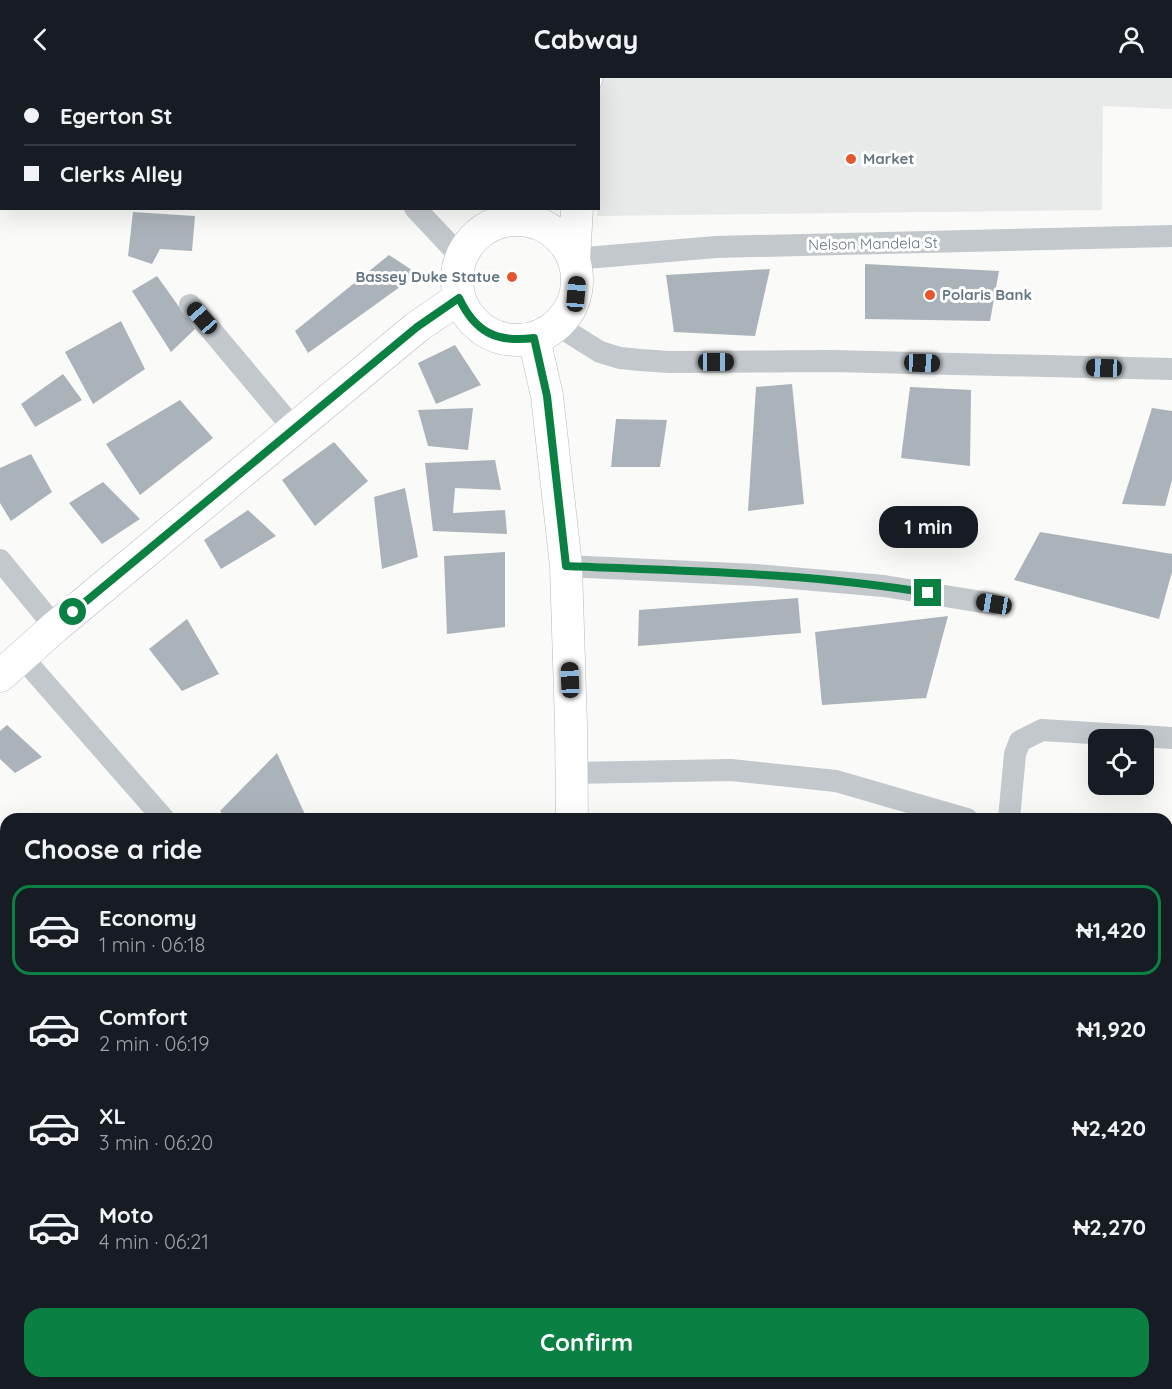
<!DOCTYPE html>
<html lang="en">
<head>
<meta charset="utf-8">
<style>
	body { margin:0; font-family:Quicksand,sans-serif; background:#242831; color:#f1f3f6; height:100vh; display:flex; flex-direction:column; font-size:22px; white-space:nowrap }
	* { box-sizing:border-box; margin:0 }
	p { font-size:20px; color:#9ea1a6 }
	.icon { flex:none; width:33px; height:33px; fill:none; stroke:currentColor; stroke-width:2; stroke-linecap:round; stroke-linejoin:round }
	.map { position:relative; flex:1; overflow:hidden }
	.details { position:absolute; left:0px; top:735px; width:1173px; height:576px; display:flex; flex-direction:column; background:#171b24; border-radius:18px 18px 0 0; box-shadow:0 6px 24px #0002 }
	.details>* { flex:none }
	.top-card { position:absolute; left:0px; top:0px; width:600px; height:132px; box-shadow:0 6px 24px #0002; display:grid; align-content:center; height:132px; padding:0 24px; background:#171b24 }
	.tools { position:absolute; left:1088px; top:651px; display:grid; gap:12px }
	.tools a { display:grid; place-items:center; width:66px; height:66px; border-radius:12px; background:#171b24; box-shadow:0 6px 24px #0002; font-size:30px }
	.end { position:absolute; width:27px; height:27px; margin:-14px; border:8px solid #0b8043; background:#fff; box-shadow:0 0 0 3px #fff }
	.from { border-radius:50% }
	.bubble { position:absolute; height:42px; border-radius:18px; background:#171b24; box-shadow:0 6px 24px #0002; font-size:20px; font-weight:800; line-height:42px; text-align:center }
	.car { position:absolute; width:18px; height:36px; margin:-18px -9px; border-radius:8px; box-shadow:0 0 4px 2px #0007; background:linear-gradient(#222 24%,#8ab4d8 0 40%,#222 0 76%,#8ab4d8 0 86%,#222 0) }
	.top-card b { display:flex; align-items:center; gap:21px; height:57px; font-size:22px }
	.top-card b+b { border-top:2px solid #363941 }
	.top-card i { width:15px; height:15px; background:#f1f3f6 }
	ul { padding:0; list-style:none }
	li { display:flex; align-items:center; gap:18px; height:90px; margin:0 12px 9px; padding:0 12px; border:3px solid transparent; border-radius:18px }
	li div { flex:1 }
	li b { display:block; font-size:22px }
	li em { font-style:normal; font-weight:800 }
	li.on { border-color:#0b8043 }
	li>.icon { width:54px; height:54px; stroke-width:1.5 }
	h2 { padding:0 24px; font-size:27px; line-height:72px }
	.action { display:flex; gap:12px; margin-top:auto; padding:12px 24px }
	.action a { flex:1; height:69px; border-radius:18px; background:#0b8043; color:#fff; font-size:24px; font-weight:800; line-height:69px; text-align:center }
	header { display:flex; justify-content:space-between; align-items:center; height:78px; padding:0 24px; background:#171b24; font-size:27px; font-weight:800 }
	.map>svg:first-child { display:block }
	.built { fill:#e8e9e9 }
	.building { fill:#aab3b9 }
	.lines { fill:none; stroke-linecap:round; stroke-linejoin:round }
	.secondary-casing { stroke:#b3babf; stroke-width:33 }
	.street { stroke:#c3c8cc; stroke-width:22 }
	.secondary { stroke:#fff; stroke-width:32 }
	.route { stroke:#0b8043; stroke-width:8 }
	.poi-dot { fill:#e4572e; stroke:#fff; stroke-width:2 }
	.labels { text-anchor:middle; stroke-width:6; stroke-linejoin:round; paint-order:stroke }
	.poi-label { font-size:15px; font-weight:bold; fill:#657683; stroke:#fff; text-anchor:start }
	.street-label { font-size:15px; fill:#657683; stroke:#fff }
</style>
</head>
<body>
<header><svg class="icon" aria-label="back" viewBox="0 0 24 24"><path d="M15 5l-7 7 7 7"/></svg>Cabway<svg class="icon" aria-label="person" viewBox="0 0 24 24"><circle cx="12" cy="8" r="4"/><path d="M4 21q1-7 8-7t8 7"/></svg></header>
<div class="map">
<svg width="1172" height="1311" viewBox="0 0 1172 1311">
	<rect width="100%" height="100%" fill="#fafaf8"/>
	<path class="built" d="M597 0H1172V31L1103 28 1102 132 597 138V131L598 130Z"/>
	<g class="building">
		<path d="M133 134 195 138 192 173 160 171 152 186 128 178Z"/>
		<path d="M389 177 418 196 308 275 295 253Z"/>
		<path d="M865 186 999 193 990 243 865 241Z"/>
		<path d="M770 191 755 258 674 254 666 197Z"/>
		<path d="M157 198 195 251 171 274 132 213Z"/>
		<path d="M121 243 145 291 93 326 65 274Z"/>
		<path d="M455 267 481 307 436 326 418 285Z"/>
		<path d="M63 296 82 322 35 349 21 326Z"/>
		<path d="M792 306 804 426 748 433 756 309Z"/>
		<path d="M910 309 971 312 970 388 901 380Z"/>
		<path d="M180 322 213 360 140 417 106 366Z"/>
		<path d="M473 330 468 372 428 368 418 332Z"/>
		<path d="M1152 330 1172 333V402L1165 428 1122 426Z"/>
		<path d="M616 341 667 342 660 389H611Z"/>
		<path d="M334 364 368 403 315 448 282 402Z"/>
		<path d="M31 376 52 414 11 443 0 425V390Z"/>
		<path d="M495 382 501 412 455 410 453 435 505 432 507 456 433 453 425 385Z"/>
		<path d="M103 404 140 441 102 466 69 425Z"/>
		<path d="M405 410 418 479 382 491 374 419Z"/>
		<path d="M248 432 276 458 221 491 204 462Z"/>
		<path d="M1040 454 1172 476V494L1159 541 1014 502Z"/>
		<path d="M505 474V549L447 556 444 478Z"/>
		<path d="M798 520 801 555 638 568 639 532Z"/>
		<path d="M948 538 926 620 822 627 815 554Z"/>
		<path d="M187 541 219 596 182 613 149 571Z"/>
		<path d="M7 647 42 679 15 695 0 681V653Z"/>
		<path d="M277 675 307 741H227L220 733Z"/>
		<path d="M6 813V842L0 835V822Z"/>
		<path d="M0 855 6 859V881L0 887Z"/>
	</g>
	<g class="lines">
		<defs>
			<g id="secondary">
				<path d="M586 2V0"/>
				<circle cx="517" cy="202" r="60"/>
				<path d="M574 181 577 130"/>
				<path d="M534 260 547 318 566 488 571 647 572 741"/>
				<path d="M0 598 55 549 417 249 459 220"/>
				<path d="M576 1305V1311"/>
			</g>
		</defs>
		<use href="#secondary" class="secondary-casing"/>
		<g class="street">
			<path d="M340 0 341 2"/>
			<path d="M0 45 2 46"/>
			<path d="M415 130 461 179"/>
			<path d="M574 181 716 169 1172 158"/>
			<path d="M190 227 294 351"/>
			<path d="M557 247 600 274 620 280 641 282 669 284 831 283 1172 291"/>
			<path d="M0 482 55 549"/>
			<path d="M566 488 756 497 884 508 994 526"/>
			<path d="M22 579 164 741"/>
			<path d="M572 695 731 692 836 703 967 741"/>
			<path d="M1009 741 1015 676 1020 663 1042 652 1172 660"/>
			<path d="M1167 997H1172"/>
			<path d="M1167 1160H1172"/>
			<path d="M0 1284 6 1283"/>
			<path d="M874 1305V1311"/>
			<path d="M1095 1305V1311"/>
		</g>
		<use href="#secondary" class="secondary"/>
	</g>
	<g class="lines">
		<path class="route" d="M73 534 417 249 459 220C475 254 496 265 534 260L547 318 566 488C687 493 809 495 928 515"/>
	</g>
	<g class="poi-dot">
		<circle cx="851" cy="81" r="6"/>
		<circle cx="512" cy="199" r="6"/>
		<circle cx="930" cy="217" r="6"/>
	</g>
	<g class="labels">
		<g class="poi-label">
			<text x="863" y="86">Market</text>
			<text x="500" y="204" text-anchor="end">Bassey Duke Statue</text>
			<text x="942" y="222">Polaris Bank</text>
		</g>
		<g class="street-label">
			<text transform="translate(873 166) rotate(-1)" y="5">Nelson Mandela St</text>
		</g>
	</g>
</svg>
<div class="tools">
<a><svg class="icon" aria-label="locate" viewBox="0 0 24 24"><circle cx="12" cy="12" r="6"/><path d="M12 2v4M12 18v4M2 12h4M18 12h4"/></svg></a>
</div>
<i class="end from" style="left:73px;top:534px"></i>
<i class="end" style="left:928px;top:515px"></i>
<div class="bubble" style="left:879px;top:428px;width:99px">1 min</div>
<i class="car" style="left:576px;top:216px;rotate:5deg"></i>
<i class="car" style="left:202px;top:240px;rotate:319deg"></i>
<i class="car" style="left:716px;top:284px;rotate:90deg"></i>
<i class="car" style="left:922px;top:285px;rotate:92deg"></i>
<i class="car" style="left:1104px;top:290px;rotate:272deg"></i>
<i class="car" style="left:994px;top:526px;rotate:280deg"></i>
<i class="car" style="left:570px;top:602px;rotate:358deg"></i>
<div class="top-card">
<b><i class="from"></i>Egerton St</b>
<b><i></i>Clerks Alley</b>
</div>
<section class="details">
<h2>Choose a ride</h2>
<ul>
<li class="on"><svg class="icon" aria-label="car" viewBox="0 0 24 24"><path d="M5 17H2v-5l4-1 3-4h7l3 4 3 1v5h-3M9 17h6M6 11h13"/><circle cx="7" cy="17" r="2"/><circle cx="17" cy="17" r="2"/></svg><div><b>Economy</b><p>1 min · 06:18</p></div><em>₦1,420</em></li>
<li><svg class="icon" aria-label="car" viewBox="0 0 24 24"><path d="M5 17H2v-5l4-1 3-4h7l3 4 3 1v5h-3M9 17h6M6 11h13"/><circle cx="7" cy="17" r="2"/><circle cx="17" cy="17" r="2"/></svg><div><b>Comfort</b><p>2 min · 06:19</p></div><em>₦1,920</em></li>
<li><svg class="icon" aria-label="car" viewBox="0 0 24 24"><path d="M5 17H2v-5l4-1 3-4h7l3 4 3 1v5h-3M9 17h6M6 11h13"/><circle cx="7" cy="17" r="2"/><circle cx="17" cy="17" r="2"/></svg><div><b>XL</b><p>3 min · 06:20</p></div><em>₦2,420</em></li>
<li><svg class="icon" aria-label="car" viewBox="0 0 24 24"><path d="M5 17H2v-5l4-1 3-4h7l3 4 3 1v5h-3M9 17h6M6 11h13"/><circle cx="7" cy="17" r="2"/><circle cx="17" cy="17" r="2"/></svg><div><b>Moto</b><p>4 min · 06:21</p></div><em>₦2,270</em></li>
</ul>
<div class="action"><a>Confirm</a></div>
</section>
</div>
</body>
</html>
